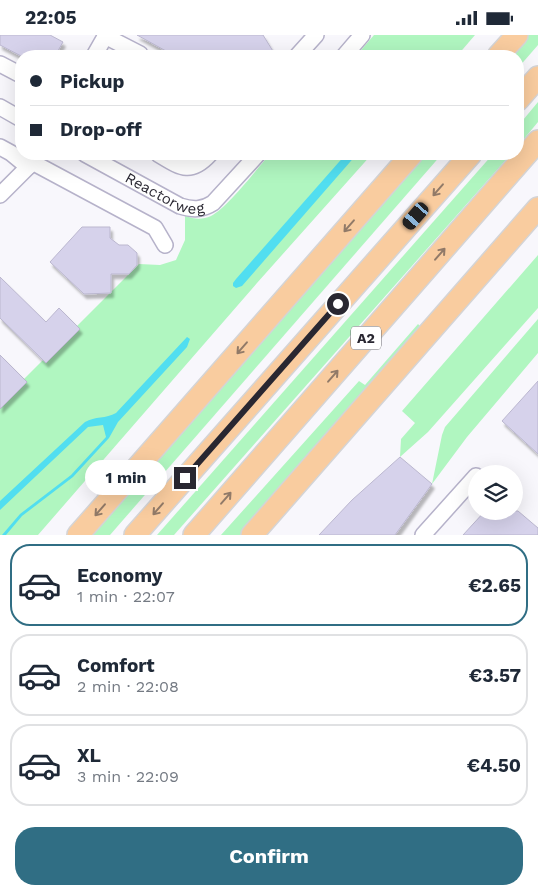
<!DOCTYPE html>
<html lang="en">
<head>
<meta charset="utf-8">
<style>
	body { margin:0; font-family:"Work Sans",sans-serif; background:#f2f2f3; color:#1f2937; height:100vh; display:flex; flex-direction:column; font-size:19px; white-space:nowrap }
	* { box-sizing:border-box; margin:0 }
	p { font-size:16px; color:#747a83 }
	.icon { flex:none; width:28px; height:28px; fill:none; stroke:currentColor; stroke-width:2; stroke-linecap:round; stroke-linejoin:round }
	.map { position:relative; height:500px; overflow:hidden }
	.side { display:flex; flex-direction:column; background:#fff; flex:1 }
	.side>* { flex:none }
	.banner { position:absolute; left:15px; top:15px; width:509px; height:110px; border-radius:20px; box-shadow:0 5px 20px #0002; display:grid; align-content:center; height:110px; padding:0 15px; background:#fff }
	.buttons { position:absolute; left:468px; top:430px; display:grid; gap:10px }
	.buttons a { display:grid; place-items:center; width:55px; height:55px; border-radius:50%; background:#fff; box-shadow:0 5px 20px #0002; font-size:25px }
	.end { position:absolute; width:22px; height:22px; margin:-11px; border:6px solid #292731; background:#fff; box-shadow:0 0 0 2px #fff }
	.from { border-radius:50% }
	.bubble { position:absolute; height:35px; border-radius:18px; background:#fff; box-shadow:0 5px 20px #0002; font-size:16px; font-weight:700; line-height:35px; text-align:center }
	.car { position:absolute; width:15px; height:30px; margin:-15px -8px; border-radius:6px; box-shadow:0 0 4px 1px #0007; background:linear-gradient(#222 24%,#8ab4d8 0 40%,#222 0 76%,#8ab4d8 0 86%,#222 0) }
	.banner b { display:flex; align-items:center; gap:18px; height:48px; font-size:19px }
	.banner b+b { border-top:1px solid #e0e1e3 }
	.banner i { width:12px; height:12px; background:#1f2937 }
	ul { padding:9px 0 0; list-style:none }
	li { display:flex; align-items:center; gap:15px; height:82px; margin:0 10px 8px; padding:0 5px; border:2px solid #e0e1e3; border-radius:20px }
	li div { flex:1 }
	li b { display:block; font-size:19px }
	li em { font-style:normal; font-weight:700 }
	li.active { border-color:#306e84 }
	li>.icon { width:45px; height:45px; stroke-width:1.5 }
	.action { display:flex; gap:10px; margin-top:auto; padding:10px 15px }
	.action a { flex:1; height:58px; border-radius:20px; background:#306e84; color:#fff; font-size:20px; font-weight:700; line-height:58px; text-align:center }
	.status { display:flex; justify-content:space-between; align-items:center; height:35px; padding:0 25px; background:#fff; direction:ltr }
	.status svg { height:14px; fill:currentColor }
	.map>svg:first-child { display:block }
	.green { fill:#b0f6c0 }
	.water { fill:#51def0 }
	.building { fill:#d6d2eb; stroke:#bbb7cf; filter:url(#shadow) }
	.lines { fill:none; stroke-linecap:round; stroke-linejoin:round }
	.minor-casing { stroke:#b6b2ca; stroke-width:18 }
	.highway-casing { stroke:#d4d4d6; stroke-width:24 }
	.minor { stroke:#fff; stroke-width:15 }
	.highway { stroke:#f9cc9f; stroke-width:21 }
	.oneway { stroke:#917a68 }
	.route { stroke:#292731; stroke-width:6 }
	.labels { text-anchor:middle; stroke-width:4; stroke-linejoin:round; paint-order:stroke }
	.shield { fill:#fff; stroke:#69686f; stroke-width:1 }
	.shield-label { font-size:14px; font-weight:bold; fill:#292731 }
	.street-label { font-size:15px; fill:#292731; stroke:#fff }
</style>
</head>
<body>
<div class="status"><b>22:05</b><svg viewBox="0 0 49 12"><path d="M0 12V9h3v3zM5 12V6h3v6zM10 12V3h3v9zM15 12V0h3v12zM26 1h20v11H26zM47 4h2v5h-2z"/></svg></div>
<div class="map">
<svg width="538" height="500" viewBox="0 0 538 500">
	<defs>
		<filter id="shadow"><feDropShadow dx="2.5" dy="4.5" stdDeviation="1" flood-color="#0004"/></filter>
	</defs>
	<rect width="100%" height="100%" fill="#f8f7fc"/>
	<g class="green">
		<path d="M374 0H475L457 21H356Z"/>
		<path d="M527 0H538V10L518 33V21H508Z"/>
		<path d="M538 67V87L518 111V91Z"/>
		<path d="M270 119H372L257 248 38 500H0V368L139 229 160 230 176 225 185 205V181C194 184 202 185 211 181 227 173 257 134 270 119Z"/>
		<path d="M423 119H442L110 500H91Z"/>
		<path d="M493 119H511L174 500H157Z"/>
		<path d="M538 220V273L428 397 400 422 401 404 415 388 402 376Z"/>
		<path d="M538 284V318L467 402 432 449 442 400 445 392Z"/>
		<path d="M418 289 422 293 240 500H221L359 346 365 350Z"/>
	</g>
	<g class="water">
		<path d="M346 119H357L242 251 236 253 233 251V248L236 244Z"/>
		<path d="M187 302 190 304 187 312 118 387 109 403 73 442 22 481 6 500H2L20 479 71 440 106 402 103 390 88 392 0 475V466L85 387C95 381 106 384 116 378Z"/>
	</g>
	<g class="building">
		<path d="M0 0H50L63 7 55 21H21L0 10Z"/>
		<path d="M137 0H263L276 21H175Z"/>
		<path d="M82 192H110V203L119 210H128L137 218V230L129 239H111V258L84 259 50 227Z"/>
		<path d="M0 242 46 287 59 273 80 294 46 328 0 283Z"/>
		<path d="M0 320 27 347 0 374Z"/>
		<path d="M538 346V419L502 386Z"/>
		<path d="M400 422 432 449 395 500H319L352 465Z"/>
		<path d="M485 476H518L538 493V500H463Z"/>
	</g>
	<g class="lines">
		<defs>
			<g id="minor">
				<path d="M105 1 140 19 138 21"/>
				<path d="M94 21 106 0"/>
				<path d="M297 21 316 0"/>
				<path d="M344 21 362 0"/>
				<path d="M0 29 21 40"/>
				<path d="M0 72 21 84"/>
				<path d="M0 112 11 118 28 132"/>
				<path id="s1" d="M85 119 180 171C193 175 202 175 213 168L258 119"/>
				<path d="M158 119C180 132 190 141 210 119"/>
				<path d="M32 127 155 193 165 210"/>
				<path d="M0 160 28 132 37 120"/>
				<path d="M423 500 476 441"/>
			</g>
			<g id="highway">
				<path d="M498 21 517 0"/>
				<path d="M518 65 538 42"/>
				<path d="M78 500 412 119"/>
				<path d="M135 500 471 119"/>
				<path d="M194 500 538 106"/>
				<path d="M252 500 538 173"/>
			</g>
		</defs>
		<use href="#minor" class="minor-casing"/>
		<use href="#highway" class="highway-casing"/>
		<use href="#minor" class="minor"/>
		<use href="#highway" class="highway"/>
	</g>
	<defs><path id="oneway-shaft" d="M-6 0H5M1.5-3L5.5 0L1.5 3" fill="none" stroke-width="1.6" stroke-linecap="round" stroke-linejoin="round" transform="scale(1.25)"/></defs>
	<g class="oneway">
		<use href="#oneway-shaft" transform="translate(438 155) rotate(131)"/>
		<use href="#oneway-shaft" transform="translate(349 191) rotate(131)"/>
		<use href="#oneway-shaft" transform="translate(440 219) rotate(-49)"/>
		<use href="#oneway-shaft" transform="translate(242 313) rotate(131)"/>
		<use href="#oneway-shaft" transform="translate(333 341) rotate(-49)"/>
		<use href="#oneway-shaft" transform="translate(226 463) rotate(-49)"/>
		<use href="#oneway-shaft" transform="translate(158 474) rotate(131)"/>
		<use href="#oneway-shaft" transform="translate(100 475) rotate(131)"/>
	</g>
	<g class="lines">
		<path class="route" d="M185 443 338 269"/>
	</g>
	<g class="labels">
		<rect class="shield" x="351" y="291.5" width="30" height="23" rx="4"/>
		<g class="shield-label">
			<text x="366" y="308">A2</text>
		</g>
		<g class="street-label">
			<text dy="5" stroke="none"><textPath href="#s1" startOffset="90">Reactorweg</textPath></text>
		</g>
	</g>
</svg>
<div class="buttons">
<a><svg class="icon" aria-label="layers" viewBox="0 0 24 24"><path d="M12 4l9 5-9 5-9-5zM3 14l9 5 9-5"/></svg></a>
</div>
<i class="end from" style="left:338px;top:269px"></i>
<i class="end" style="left:185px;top:443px"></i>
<div class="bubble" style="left:85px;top:425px;width:82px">1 min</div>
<i class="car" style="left:416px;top:181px;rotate:221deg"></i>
<div class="banner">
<b><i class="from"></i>Pickup</b>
<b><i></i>Drop-off</b>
</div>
</div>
<section class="side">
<ul>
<li class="active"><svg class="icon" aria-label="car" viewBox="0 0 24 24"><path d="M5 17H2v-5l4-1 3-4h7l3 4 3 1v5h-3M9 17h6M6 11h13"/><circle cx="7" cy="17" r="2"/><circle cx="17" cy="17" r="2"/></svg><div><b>Economy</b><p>1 min · 22:07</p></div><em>€2.65</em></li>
<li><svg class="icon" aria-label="car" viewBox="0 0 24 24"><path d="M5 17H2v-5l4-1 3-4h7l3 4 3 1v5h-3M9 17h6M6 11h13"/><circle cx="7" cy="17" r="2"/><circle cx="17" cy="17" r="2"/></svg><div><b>Comfort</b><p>2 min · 22:08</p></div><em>€3.57</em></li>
<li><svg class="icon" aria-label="car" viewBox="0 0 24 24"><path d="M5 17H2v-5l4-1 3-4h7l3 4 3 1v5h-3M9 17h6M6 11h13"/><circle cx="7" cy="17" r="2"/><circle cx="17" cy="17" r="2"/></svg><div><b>XL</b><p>3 min · 22:09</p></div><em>€4.50</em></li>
</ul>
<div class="action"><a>Confirm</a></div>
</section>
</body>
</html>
